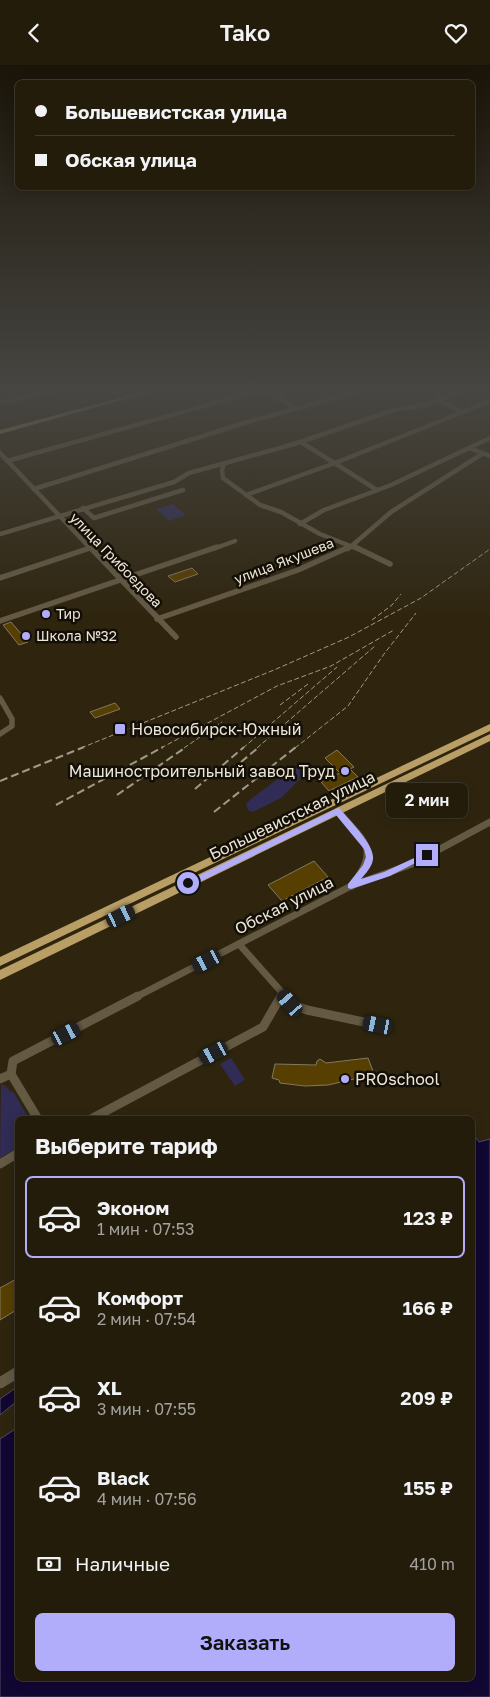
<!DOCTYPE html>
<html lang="ru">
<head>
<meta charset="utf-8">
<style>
	body { margin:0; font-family:"Golos Text",sans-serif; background:#2f2919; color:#f1f3f6; height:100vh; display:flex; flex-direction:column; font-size:19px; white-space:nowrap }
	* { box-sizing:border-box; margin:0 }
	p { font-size:16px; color:#a3a19d }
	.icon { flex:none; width:28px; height:28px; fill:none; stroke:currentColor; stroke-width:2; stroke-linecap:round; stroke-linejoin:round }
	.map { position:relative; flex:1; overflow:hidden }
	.sheet { position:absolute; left:15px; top:1051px; width:460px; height:565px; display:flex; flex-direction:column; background:#231c0b; border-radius:8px; box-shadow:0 2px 12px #0003,0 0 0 1px #403a2c }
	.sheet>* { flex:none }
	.top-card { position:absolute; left:15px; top:15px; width:460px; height:110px; border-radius:8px; box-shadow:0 2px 12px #0003,0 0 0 1px #403a2c; display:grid; align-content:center; height:110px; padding:0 20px; background:#231c0b }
	.end { position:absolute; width:22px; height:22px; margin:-11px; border:6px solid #b1adfa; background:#111; box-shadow:0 0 0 2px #111 }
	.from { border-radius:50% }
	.bubble { position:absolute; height:35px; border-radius:8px; background:#231c0b; box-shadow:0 2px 12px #0003,0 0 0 1px #403a2c; font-size:16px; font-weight:600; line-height:35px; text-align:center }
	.car { position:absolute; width:15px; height:30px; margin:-15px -8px; border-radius:6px; box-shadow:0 0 4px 1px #0007; background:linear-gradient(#222 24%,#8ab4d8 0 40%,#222 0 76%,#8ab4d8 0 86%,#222 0) }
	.top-card b { display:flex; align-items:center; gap:18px; height:48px; font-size:19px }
	.top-card b+b { border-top:1px solid #403a2c }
	.top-card i { width:12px; height:12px; background:#f1f3f6 }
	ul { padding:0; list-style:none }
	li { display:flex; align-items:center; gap:15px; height:82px; margin:0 10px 8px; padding:0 10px; border:2px solid transparent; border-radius:8px }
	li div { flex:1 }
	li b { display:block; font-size:19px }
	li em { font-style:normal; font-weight:600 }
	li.selected { border-color:#b1adfa }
	li>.icon { width:45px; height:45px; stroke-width:1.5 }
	h2 { padding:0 20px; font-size:22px; line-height:60px }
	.pay { display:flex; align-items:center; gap:12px; height:55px; padding:0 20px; font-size:19px }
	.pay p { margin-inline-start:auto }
	.cta { display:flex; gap:10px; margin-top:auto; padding:10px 20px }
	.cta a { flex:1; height:58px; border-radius:8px; background:#b1adfa; color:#111; font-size:20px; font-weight:600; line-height:58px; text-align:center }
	header { display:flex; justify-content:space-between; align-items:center; height:65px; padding:0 20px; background:#231c0b; font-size:22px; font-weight:600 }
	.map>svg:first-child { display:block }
	.green { fill:#302c55 }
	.water { fill:#110733; stroke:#534a65 }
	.building { fill:#563f00; stroke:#837860 }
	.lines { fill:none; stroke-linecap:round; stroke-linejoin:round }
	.minor-far4 { stroke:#645943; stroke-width:4.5 }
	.minor-far3 { stroke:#645943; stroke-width:5.5 }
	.minor-far2 { stroke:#645943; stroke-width:7 }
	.minor-far1 { stroke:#645943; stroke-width:9 }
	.minor { stroke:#645943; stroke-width:11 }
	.major { fill:#a08b5d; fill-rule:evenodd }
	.highway { fill:#b99f66; fill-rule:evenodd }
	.rail-far1 { stroke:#a09988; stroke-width:1; stroke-dasharray:5 2.5; stroke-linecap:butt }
	.rail { stroke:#a09988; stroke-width:2; stroke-dasharray:8 4; stroke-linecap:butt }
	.route { fill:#b1adfa }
	.poi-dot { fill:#b1adfa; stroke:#130f06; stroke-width:2 }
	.labels { text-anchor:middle; stroke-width:5; stroke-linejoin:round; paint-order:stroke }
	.far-street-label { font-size:14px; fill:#ece6d9; stroke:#130f06 }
	.far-poi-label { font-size:14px; fill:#ece6d9; stroke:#130f06; text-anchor:start }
	.poi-label { font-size:16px; fill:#ece6d9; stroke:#130f06; text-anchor:start }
	.street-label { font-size:16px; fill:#ece6d9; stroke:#130f06 }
</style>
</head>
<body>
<header><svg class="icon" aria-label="back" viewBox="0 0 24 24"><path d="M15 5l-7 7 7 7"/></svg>Tako<svg class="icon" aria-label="heart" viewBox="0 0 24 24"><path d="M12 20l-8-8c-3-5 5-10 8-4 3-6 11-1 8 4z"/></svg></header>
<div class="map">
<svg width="490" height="1632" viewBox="0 0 490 1632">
	<rect width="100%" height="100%" fill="#2f250f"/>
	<g class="green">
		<path d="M173 439 186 450 169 456 156 444Z"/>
		<path d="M297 703 309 708 308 711 301 713 281 733 253 747 248 745 246 739 251 734 291 704Z"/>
		<path d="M231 993 245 1015 235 1021 220 999Z"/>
		<path d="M1 1019 6 1021 11 1027 13 1026 29 1054H18L17 1083 0 1093Z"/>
	</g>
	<g class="water">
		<path d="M473 1069 479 1077 490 1074V1632H0V1374L17 1363 18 1614H472Z"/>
		<path d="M17 1322V1336L0 1350V1334Z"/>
	</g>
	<g class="building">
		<path d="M192 503 198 509 175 517 168 511Z"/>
		<path d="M11 557 28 577 19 580 3 560Z"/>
		<path d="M115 638 120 644 95 653 90 647Z"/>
		<path d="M337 685 354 702 350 704 358 712 329 726 321 717 340 708 325 693Z"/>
		<path d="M314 796 328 812 282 836 268 820Z"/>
		<path d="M368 993 373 1006 366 1007 367 1011 328 1020 305 1021 280 1018 279 1015 272 1013 275 999 316 1000 317 996 320 994 326 998Z"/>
		<path d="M18 1213V1244L0 1255V1223Z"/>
	</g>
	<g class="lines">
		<g class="minor-far4">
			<path d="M263 323 296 344"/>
			<path d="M428 323 441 333"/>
			<path d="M438 335 463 347 490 336"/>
			<path d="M0 338 60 323"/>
			<path d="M301 377 377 425"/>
			<path d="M469 383 490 391"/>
			<path d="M0 388 91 484"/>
			<path d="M7 396 265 324"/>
			<path d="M224 399 222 405 223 413 260 440 281 447 320 469 358 484"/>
			<path d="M34 424 254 355 372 323"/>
			<path d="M246 430 335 398 463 347"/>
			<path d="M83 443 94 453 183 425"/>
			<path d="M300 459 324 445 391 420 490 373"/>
			<path d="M0 469 174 417 189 408 294 379 394 345 429 339 469 323"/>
			<path d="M213 484 235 476"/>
			<path d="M348 484 391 447 482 389"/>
		</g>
		<g class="minor-far3">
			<path d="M90 482 176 572"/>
			<path d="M355 482 390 499"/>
			<path d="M0 513 90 483"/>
			<path d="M157 554 298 505 349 482"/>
			<path d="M0 556 217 482"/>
			<path d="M0 633 12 654V661L0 669"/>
		</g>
		<g class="minor-far2">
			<path d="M338 746C364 778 381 782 352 821"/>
			<path d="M239 879 286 932"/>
			<path d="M136 932 351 821 412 799 490 757"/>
			<path d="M280 932 282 929"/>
		</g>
		<g class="minor-far1">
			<path d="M285 931 293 940 307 945 378 960"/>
			<path d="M0 1014 11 1009"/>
			<path d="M38 1054 11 1009 13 996 138 931"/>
			<path d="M91 1054 263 962 281 931"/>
			<path d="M0 1099 18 1088"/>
		</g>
		<path class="minor" d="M0 1318 18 1307"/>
		<path class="major" d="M157 323H165L0 369V365Z"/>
		<g class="highway">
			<path d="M490 659V666L0 901V892Z"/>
			<path d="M490 669V676L0 915V905Z"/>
		</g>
		<g class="rail-far1">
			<path d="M372 555 392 540 401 529"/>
			<path d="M280 640 308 619"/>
			<path d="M81 683 274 605 349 572 421 533 490 484"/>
			<path d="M161 683 277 621 331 601 394 565"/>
			<path d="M184 683 222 657"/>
			<path d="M243 683 337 602"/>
			<path d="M257 683 375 581"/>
			<path d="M295 683 348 641 384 589 416 548"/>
		</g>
		<g class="rail">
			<path d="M241 697 259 682"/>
			<path d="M0 716 84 682"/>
			<path d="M195 724 244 682"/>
			<path d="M117 730 186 682"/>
			<path d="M56 740 163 682"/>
			<path d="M214 747 296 682"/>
		</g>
	</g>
	<linearGradient id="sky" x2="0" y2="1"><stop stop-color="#1a1408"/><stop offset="0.59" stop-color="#474642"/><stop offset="1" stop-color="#474642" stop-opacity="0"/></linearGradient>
	<rect width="490" height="552" fill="url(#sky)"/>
	<path class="route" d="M338 743 340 744C349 755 375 780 373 794 372 802 366 808 361 814L384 807 425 788H430L431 790 390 811 351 824 348 823V819L363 800 366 792 364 784 336 750 191 821H186L184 818Z"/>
	<g class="poi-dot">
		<circle cx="46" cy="549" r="5"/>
		<circle cx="26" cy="571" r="5"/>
		<rect x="114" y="658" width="12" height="12" rx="2.5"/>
		<circle cx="345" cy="706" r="5"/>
		<circle cx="345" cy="1014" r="5"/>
	</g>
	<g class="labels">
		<g class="far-street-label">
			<text transform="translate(116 495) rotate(46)" y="5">улица Грибоедова</text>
			<text transform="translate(284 496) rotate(-21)" y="5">улица Якушева</text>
		</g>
		<g class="far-poi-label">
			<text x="56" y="554">Тир</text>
			<text x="36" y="576">Школа №32</text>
		</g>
		<g class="poi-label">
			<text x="131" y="670">Новосибирск-Южный</text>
			<text x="335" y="712" text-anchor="end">Машиностроительный завод Труд</text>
			<text x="355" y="1020">PROschool</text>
		</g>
		<g class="street-label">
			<text transform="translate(292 750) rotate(-26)" y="6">Большевистская улица</text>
			<text transform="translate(284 840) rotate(-27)" y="6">Обская улица</text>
		</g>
	</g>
</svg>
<i class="end from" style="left:188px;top:818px"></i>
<i class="end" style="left:427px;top:790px"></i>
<div class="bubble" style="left:386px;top:718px;width:82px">2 мин</div>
<i class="car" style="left:121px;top:851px;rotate:64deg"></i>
<i class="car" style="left:207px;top:896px;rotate:243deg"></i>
<i class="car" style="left:290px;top:938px;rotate:319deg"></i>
<i class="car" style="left:378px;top:960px;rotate:282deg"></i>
<i class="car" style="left:66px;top:969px;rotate:63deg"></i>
<i class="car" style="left:214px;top:988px;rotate:242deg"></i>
<div class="top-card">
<b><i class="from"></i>Большевистская улица</b>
<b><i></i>Обская улица</b>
</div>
<section class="sheet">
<h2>Выберите тариф</h2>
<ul>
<li class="selected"><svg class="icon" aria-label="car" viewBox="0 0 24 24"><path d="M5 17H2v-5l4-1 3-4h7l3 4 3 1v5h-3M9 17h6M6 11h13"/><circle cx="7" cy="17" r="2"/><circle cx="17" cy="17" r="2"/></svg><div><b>Эконом</b><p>1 мин · 07:53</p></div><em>123 ₽</em></li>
<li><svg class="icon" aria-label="car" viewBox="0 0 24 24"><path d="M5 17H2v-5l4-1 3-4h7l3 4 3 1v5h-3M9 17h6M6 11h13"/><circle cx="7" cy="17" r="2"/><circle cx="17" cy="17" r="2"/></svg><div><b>Комфорт</b><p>2 мин · 07:54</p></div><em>166 ₽</em></li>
<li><svg class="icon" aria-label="car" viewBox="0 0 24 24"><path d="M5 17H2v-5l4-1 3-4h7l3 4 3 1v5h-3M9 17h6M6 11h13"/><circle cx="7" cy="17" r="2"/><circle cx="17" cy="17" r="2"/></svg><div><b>XL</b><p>3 мин · 07:55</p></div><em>209 ₽</em></li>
<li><svg class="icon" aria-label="car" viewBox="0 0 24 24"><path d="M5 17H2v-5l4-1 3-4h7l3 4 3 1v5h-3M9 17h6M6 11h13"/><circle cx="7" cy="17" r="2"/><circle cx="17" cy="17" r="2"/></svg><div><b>Black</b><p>4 мин · 07:56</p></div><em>155 ₽</em></li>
</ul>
<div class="pay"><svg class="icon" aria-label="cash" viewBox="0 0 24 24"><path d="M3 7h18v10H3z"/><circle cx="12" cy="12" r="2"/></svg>Наличные<p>410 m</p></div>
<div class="cta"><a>Заказать</a></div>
</section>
</div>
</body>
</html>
